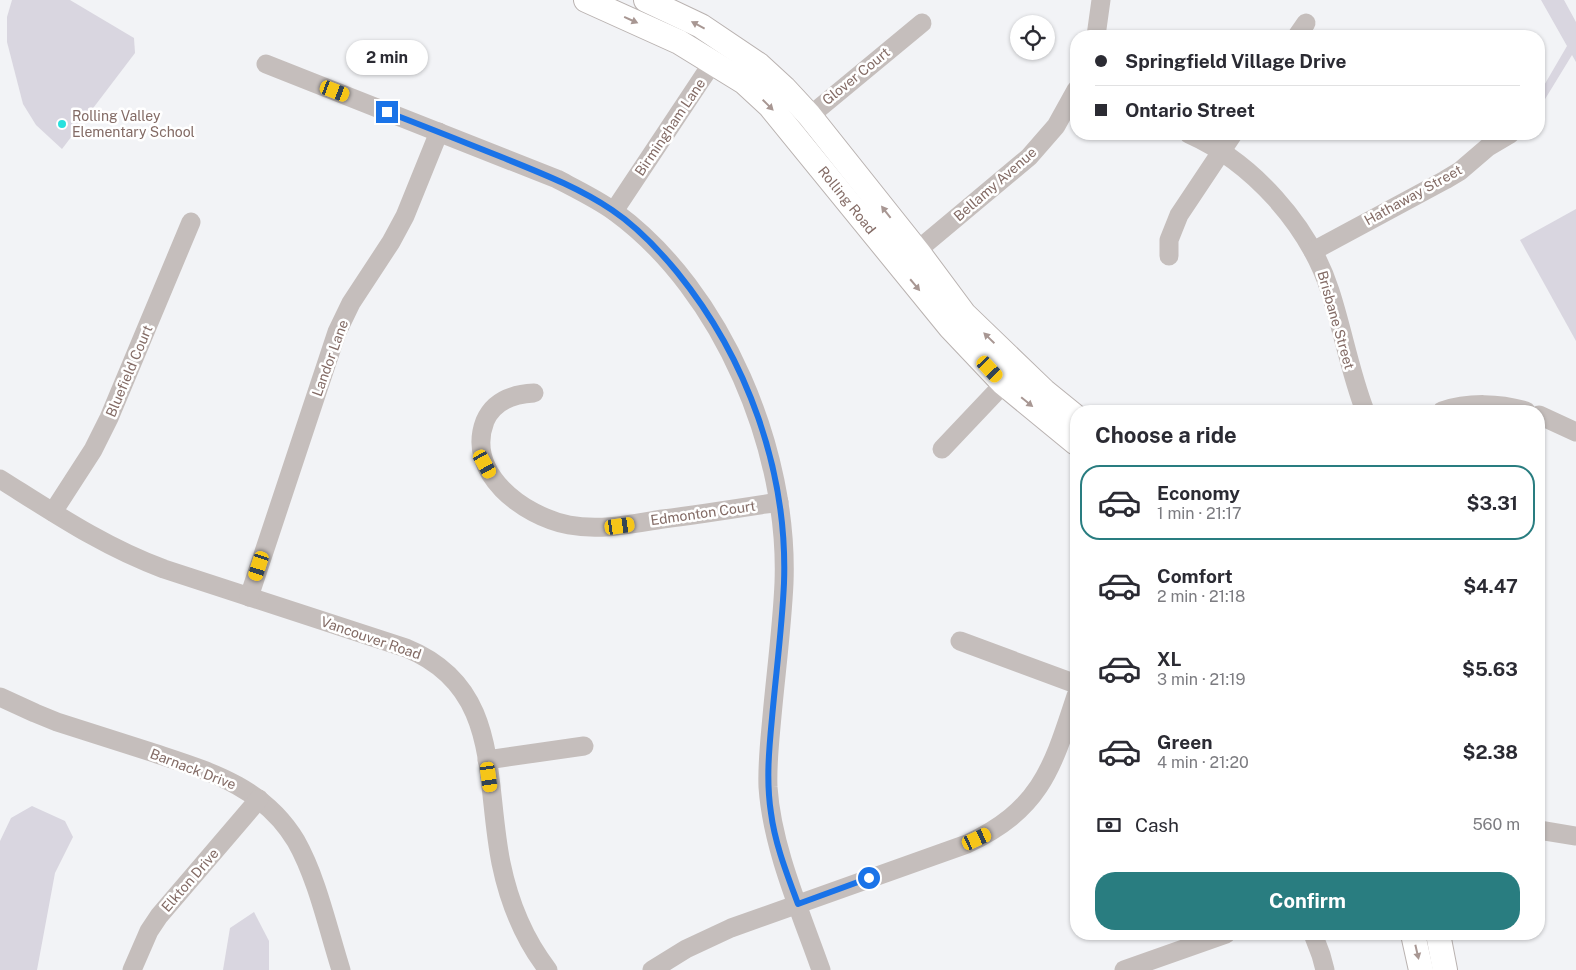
<!DOCTYPE html>
<html lang="en">
<head>
<meta charset="utf-8">
<style>
	body { margin:0; font-family:"Public Sans",sans-serif; background:#f2f2f3; color:#2b2b33; height:100vh; display:flex; flex-direction:column; font-size:19px; white-space:nowrap }
	* { box-sizing:border-box; margin:0 }
	p { font-size:16px; color:#7c7c81 }
	.icon { flex:none; width:28px; height:28px; fill:none; stroke:currentColor; stroke-width:2; stroke-linecap:round; stroke-linejoin:round }
	.map { position:relative; flex:1; overflow:hidden }
	.panel { position:absolute; left:1070px; top:405px; width:475px; height:535px; display:flex; flex-direction:column; background:#fff; border-radius:20px; box-shadow:0 1px 4px #0004 }
	.panel>* { flex:none }
	.hud { position:absolute; left:1070px; top:30px; width:475px; height:110px; border-radius:20px; box-shadow:0 1px 4px #0004; display:grid; align-content:center; height:110px; padding:0 25px; background:#fff }
	.buttons { position:absolute; left:1010px; top:15px; display:grid; gap:10px }
	.buttons a { display:grid; place-items:center; width:45px; height:45px; border-radius:50%; background:#fff; box-shadow:0 1px 4px #0004; font-size:25px }
	.end { position:absolute; width:22px; height:22px; margin:-11px; border:6px solid #1a73e8; background:#fff; box-shadow:0 0 0 2px #fff }
	.from { border-radius:50% }
	.bubble { position:absolute; height:35px; border-radius:18px; background:#fff; box-shadow:0 1px 4px #0004; font-size:16px; font-weight:700; line-height:35px; text-align:center }
	.car { position:absolute; width:15px; height:30px; margin:-15px -8px; border-radius:6px; box-shadow:0 0 4px 1px #0007; background:linear-gradient(#f5c518 24%,#345 0 40%,#f5c518 0 76%,#345 0 86%,#f5c518 0) }
	.hud b { display:flex; align-items:center; gap:18px; height:48px; font-size:19px }
	.hud b+b { border-top:1px solid #e1e1e2 }
	.hud i { width:12px; height:12px; background:#2b2b33 }
	ul { padding:0; list-style:none }
	li { display:flex; align-items:center; gap:15px; height:75px; margin:0 10px 8px; padding:0 15px; border:2px solid transparent; border-radius:20px }
	li div { flex:1 }
	li b { display:block; font-size:19px }
	li em { font-style:normal; font-weight:700 }
	li.active { border-color:#297d80 }
	li>.icon { width:45px; height:45px; stroke-width:1.5 }
	h2 { padding:0 25px; font-size:22px; line-height:60px }
	.pay { display:flex; align-items:center; gap:12px; height:55px; padding:0 25px; font-size:19px }
	.pay p { margin-inline-start:auto }
	.primary-button { display:flex; gap:10px; margin-top:auto; padding:10px 25px }
	.primary-button a { flex:1; height:58px; border-radius:20px; background:#297d80; color:#fff; font-size:20px; font-weight:700; line-height:58px; text-align:center }
	.map>svg:first-child { display:block }
	.green { fill:#d9d6e0 }
	.lines { fill:none; stroke-linecap:round; stroke-linejoin:round }
	.major-casing { stroke:#b9b2b0; stroke-width:26 }
	.minor { stroke:#c5bebc; stroke-width:19 }
	.major { stroke:#fff; stroke-width:24 }
	.oneway { fill:#a89793 }
	.route { stroke:#1a73e8; stroke-width:6 }
	.poi-dot { fill:#27e1de; stroke:#fff; stroke-width:2 }
	.labels { text-anchor:middle; stroke-width:5; stroke-linejoin:round; paint-order:stroke }
	.street-label { font-size:14px; fill:#836b65; stroke:#fff }
	.poi-label { font-size:14px; fill:#836b65; stroke:#fff; text-anchor:start }
</style>
</head>
<body>
<div class="map">
<svg width="1576" height="970" viewBox="0 0 1576 970">
	<rect width="100%" height="100%" fill="#f2f3f6"/>
	<g class="green">
		<path d="M12 0H70L134 38 135 53 62 149 36 125 23 104 7 42V17Z"/>
		<path d="M1541 0H1564L1576 22V62L1572 55 1539 109V94L1567 46Z"/>
		<path d="M1576 209V341L1520 240Z"/>
		<path d="M32 806 65 821 73 837 55 873 37 970H0V841L11 818Z"/>
		<path d="M254 912 269 941V970H223L230 928Z"/>
	</g>
	<g class="lines">
		<defs>
			<g id="major">
				<path d="M586 0 679 42 744 82 770 106 950 327 1003 383 1076 443"/>
				<path d="M646 0 701 26 759 65 784 88 809 115 918 252 964 314 1044 391 1076 417"/>
				<path d="M1413 934 1421 970"/>
				<path d="M1438 934 1445 970"/>
			</g>
		</defs>
		<use href="#major" class="major-casing"/>
		<g class="minor">
			<path d="M1096 36 1101 0"/>
			<path d="M1297 36 1306 23"/>
			<path d="M266 64 557 179C576 189 597 199 615 212 723 291 789 451 784 583 782 627 776 672 772 716 770 739 767 763 768 787 772 848 801 913 821 970"/>
			<path d="M800 124 922 23"/>
			<path d="M1189 134C1252 162 1309 225 1330 291 1343 331 1350 372 1365 411"/>
			<path d="M614 211 713 62 725 42"/>
			<path d="M1313 251 1445 180 1460 171 1488 147 1510 134"/>
			<path d="M1169 256V240L1179 215 1233 134"/>
			<path d="M907 259 1029 157 1056 126 1076 90"/>
			<path d="M534 393C514 394 494 400 485 421 465 473 523 516 569 525 600 531 632 524 663 519 702 514 740 508 779 502"/>
			<path d="M1442 411C1468 402 1500 403 1526 411"/>
			<path d="M1539 415 1576 432"/>
			<path d="M942 449 1013 374"/>
			<path d="M0 479C54 513 104 547 164 569L406 648C502 687 484 779 501 863 509 902 524 939 548 970"/>
			<path d="M53 512 93 450 109 418 191 222"/>
			<path d="M249 597 337 332 351 303 391 242 405 216 439 132"/>
			<path d="M960 641 1076 684"/>
			<path d="M0 697 35 713 57 722C89 732 120 742 151 752 208 771 263 786 296 841 317 878 328 929 341 970"/>
			<path d="M487 760 584 746"/>
			<path d="M1539 830 1576 836"/>
			<path d="M1313 934 1321 955 1325 970"/>
			<path d="M132 970 149 931 159 916 259 799"/>
			<path d="M652 970 686 949 731 928 967 844C1041 809 1052 769 1076 696"/>
			<path d="M1124 970 1226 934"/>
		</g>
		<use href="#major" class="major"/>
	</g>
	<defs><path id="oneway-solid" d="M-6-.8H1V-3.2L6.5 0L1 3.2V.8H-6Z" transform="scale(1.25)"/></defs>
	<g class="oneway">
		<use href="#oneway-solid" transform="translate(631 20) rotate(24)"/>
		<use href="#oneway-solid" transform="translate(698 25) rotate(-152)"/>
		<use href="#oneway-solid" transform="translate(768 105) rotate(45)"/>
		<use href="#oneway-solid" transform="translate(886 212) rotate(-128)"/>
		<use href="#oneway-solid" transform="translate(915 285) rotate(50)"/>
		<use href="#oneway-solid" transform="translate(989 338) rotate(-136)"/>
		<use href="#oneway-solid" transform="translate(1027 402) rotate(39)"/>
		<use href="#oneway-solid" transform="translate(1417 952) rotate(77)"/>
	</g>
	<g class="lines">
		<path class="route" d="M387 112C424 126 461 141 499 156 538 172 576 186 612 210 636 226 658 249 677 272 747 358 788 471 784 583 782 628 776 673 772 718 769 749 766 781 771 813 775 844 787 874 798 904L869 878"/>
	</g>
	<circle class="poi-dot" cx="62" cy="124" r="5"/>
	<g class="labels">
		<g class="street-label">
			<text transform="translate(856 76) rotate(-39)" y="5">Glover Court</text>
			<text transform="translate(670 127) rotate(-56)" y="5">Birmingham Lane</text>
			<text transform="translate(995 184) rotate(-41)" y="5">Bellamy Avenue</text>
			<text transform="translate(1413 195) rotate(-29)" y="5">Hathaway Street</text>
			<text transform="translate(847 200) rotate(51)" y="5">Rolling Road</text>
			<text transform="translate(1336 320) rotate(74)" y="5">Brisbane Street</text>
			<text transform="translate(330 358) rotate(-70)" y="5">Landor Lane</text>
			<text transform="translate(129 371) rotate(-67)" y="5">Bluefield Court</text>
			<text transform="translate(703 513) rotate(-8)" y="5">Edmonton Court</text>
			<text transform="translate(371 638) rotate(19)" y="5">Vancouver Road</text>
			<text transform="translate(193 769) rotate(21)" y="5">Barnack Drive</text>
			<text transform="translate(190 880) rotate(-49)" y="5">Elkton Drive</text>
		</g>
		<g class="poi-label">
			<text x="72" y="121">Rolling Valley<tspan x="72" dy="16">Elementary School</tspan></text>
		</g>
	</g>
</svg>
<div class="buttons">
<a><svg class="icon" aria-label="locate" viewBox="0 0 24 24"><circle cx="12" cy="12" r="6"/><path d="M12 2v4M12 18v4M2 12h4M18 12h4"/></svg></a>
</div>
<i class="end from" style="left:869px;top:878px"></i>
<i class="end" style="left:387px;top:112px"></i>
<div class="bubble" style="left:346px;top:40px;width:82px">2 min</div>
<i class="car" style="left:335px;top:91px;rotate:111deg"></i>
<i class="car" style="left:990px;top:369px;rotate:137deg"></i>
<i class="car" style="left:485px;top:464px;rotate:151deg"></i>
<i class="car" style="left:620px;top:526px;rotate:82deg"></i>
<i class="car" style="left:259px;top:566px;rotate:198deg"></i>
<i class="car" style="left:489px;top:777px;rotate:172deg"></i>
<i class="car" style="left:977px;top:839px;rotate:65deg"></i>
<div class="hud">
<b><i class="from"></i>Springfield Village Drive</b>
<b><i></i>Ontario Street</b>
</div>
<section class="panel">
<h2>Choose a ride</h2>
<ul>
<li class="active"><svg class="icon" aria-label="car" viewBox="0 0 24 24"><path d="M5 17H2v-5l4-1 3-4h7l3 4 3 1v5h-3M9 17h6M6 11h13"/><circle cx="7" cy="17" r="2"/><circle cx="17" cy="17" r="2"/></svg><div><b>Economy</b><p>1 min · 21:17</p></div><em>$3.31</em></li>
<li><svg class="icon" aria-label="car" viewBox="0 0 24 24"><path d="M5 17H2v-5l4-1 3-4h7l3 4 3 1v5h-3M9 17h6M6 11h13"/><circle cx="7" cy="17" r="2"/><circle cx="17" cy="17" r="2"/></svg><div><b>Comfort</b><p>2 min · 21:18</p></div><em>$4.47</em></li>
<li><svg class="icon" aria-label="car" viewBox="0 0 24 24"><path d="M5 17H2v-5l4-1 3-4h7l3 4 3 1v5h-3M9 17h6M6 11h13"/><circle cx="7" cy="17" r="2"/><circle cx="17" cy="17" r="2"/></svg><div><b>XL</b><p>3 min · 21:19</p></div><em>$5.63</em></li>
<li><svg class="icon" aria-label="car" viewBox="0 0 24 24"><path d="M5 17H2v-5l4-1 3-4h7l3 4 3 1v5h-3M9 17h6M6 11h13"/><circle cx="7" cy="17" r="2"/><circle cx="17" cy="17" r="2"/></svg><div><b>Green</b><p>4 min · 21:20</p></div><em>$2.38</em></li>
</ul>
<div class="pay"><svg class="icon" aria-label="cash" viewBox="0 0 24 24"><path d="M3 7h18v10H3z"/><circle cx="12" cy="12" r="2"/></svg>Cash<p>560 m</p></div>
<div class="primary-button"><a>Confirm</a></div>
</section>
</div>
</body>
</html>
